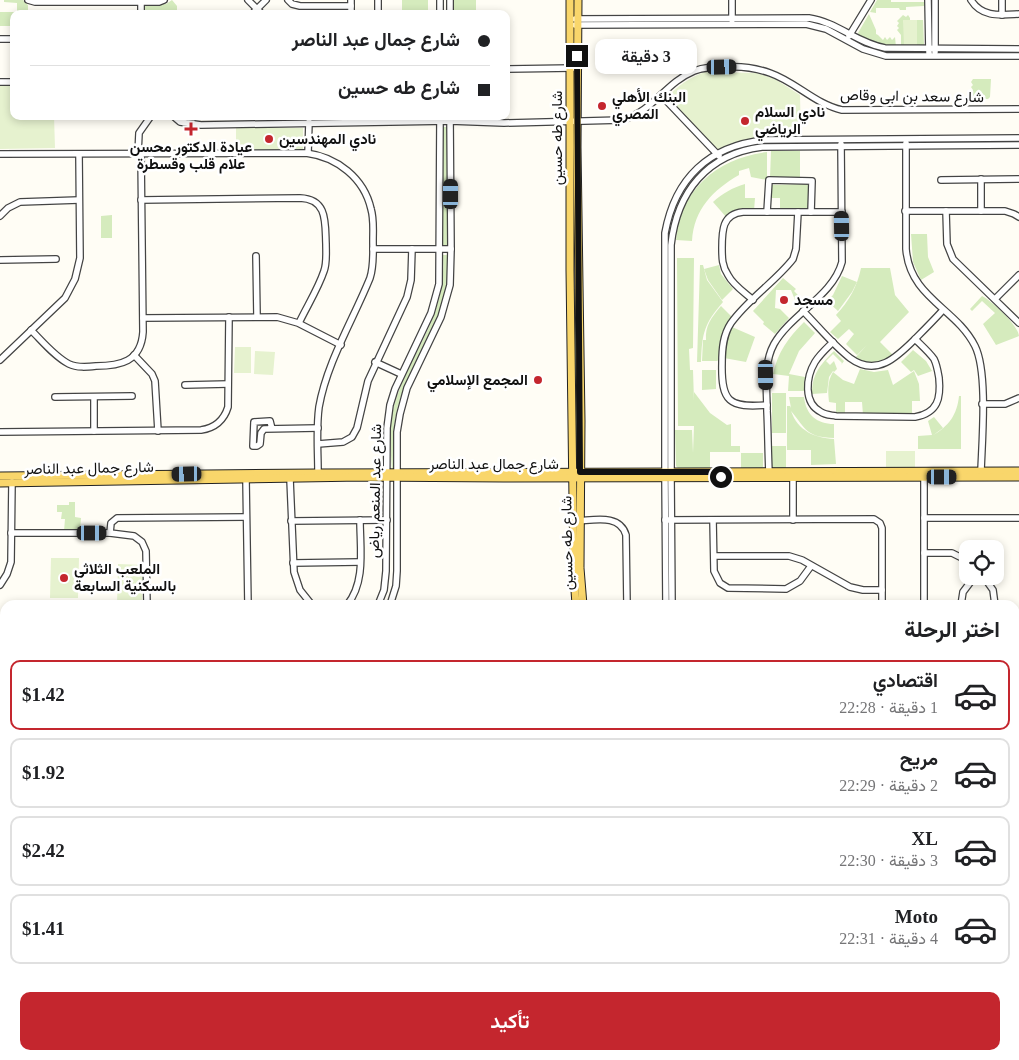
<!DOCTYPE html>
<html lang="ar">
<head>
<meta charset="utf-8">
<style>
	body { margin:0; font-family:"Times New Roman",Vazirmatn,serif; background:#f2f2f2; color:#202124; direction:rtl; height:100vh; display:flex; flex-direction:column; font-size:19px; white-space:nowrap }
	* { box-sizing:border-box; margin:0 }
	p { font-size:16px; color:#757577 }
	.icon { flex:none; width:28px; height:28px; fill:none; stroke:currentColor; stroke-width:2; stroke-linecap:round; stroke-linejoin:round }
	.map { position:relative; flex:1; overflow:hidden; direction:ltr }
	.drawer { position:absolute; left:0px; top:600px; width:1020px; height:460px; display:flex; flex-direction:column; background:#fff; border-radius:15px 15px 0 0; box-shadow:0 2px 8px #0003; direction:rtl }
	.drawer>* { flex:none }
	.top-card { position:absolute; left:10px; top:10px; width:500px; height:110px; border-radius:10px; box-shadow:0 2px 8px #0003; direction:rtl; display:grid; align-content:center; height:110px; padding:0 20px; background:#fff }
	.controls { position:absolute; left:959px; top:540px; display:grid; gap:10px }
	.controls a { display:grid; place-items:center; width:45px; height:45px; border-radius:10px; background:#fff; box-shadow:0 2px 8px #0003; font-size:25px }
	.end { position:absolute; width:22px; height:22px; margin:-11px; border:6px solid #111; background:#fff; box-shadow:0 0 0 2px #fff }
	.from { border-radius:50% }
	.bubble { position:absolute; height:35px; border-radius:10px; background:#fff; box-shadow:0 2px 8px #0003; font-size:16px; font-weight:600; line-height:35px; text-align:center; direction:rtl }
	.car { position:absolute; width:15px; height:30px; margin:-15px -8px; border-radius:6px; box-shadow:0 0 4px 1px #0007; background:linear-gradient(#222 24%,#8ab4d8 0 40%,#222 0 76%,#8ab4d8 0 86%,#222 0) }
	.top-card b { display:flex; align-items:center; gap:18px; height:48px; font-size:19px }
	.top-card b+b { border-top:1px solid #e0e0e0 }
	.top-card i { width:12px; height:12px; background:#202124 }
	ul { padding:0; list-style:none }
	li { display:flex; align-items:center; gap:15px; height:70px; margin:0 10px 8px; padding:0 10px; border:2px solid #e0e0e0; border-radius:10px }
	li div { flex:1 }
	li b { display:block; font-size:19px }
	li em { font-style:normal; font-weight:600 }
	li.selected { border-color:#c4262e }
	li>.icon { width:45px; height:45px; stroke-width:1.5 }
	h2 { padding:0 20px; font-size:22px; line-height:60px }
	.button { display:flex; gap:10px; margin-top:auto; padding:10px 20px }
	.button a { flex:1; height:58px; border-radius:10px; background:#c4262e; color:#fff; font-size:20px; font-weight:600; line-height:58px; text-align:center }
	.map>svg:first-child { display:block }
	.green { fill:#d5ebbd }
	.pitch { fill:#e6f2cf }
	.lines { fill:none; stroke-linecap:round; stroke-linejoin:round }
	.minor-casing { stroke:#444; stroke-width:8 }
	.major-casing { stroke:#222; stroke-width:9 }
	.minor { stroke:#fff; stroke-width:5.5 }
	.major { stroke:#f9d66b; stroke-width:7 }
	.route { stroke:#111; stroke-width:6 }
	.poi-dot { fill:#c4262e; stroke:#fff; stroke-width:2 }
	.labels { text-anchor:middle; stroke-width:5; stroke-linejoin:round; paint-order:stroke }
	.street-label { font-size:15px; fill:#111; stroke:#fff }
	.poi-label { font-size:15px; font-weight:bold; fill:#111; stroke:#fff; text-anchor:start }
</style>
</head>
<body>
<div class="map">
<svg width="1019" height="1060" viewBox="0 0 1019 1060">
	<rect width="100%" height="100%" fill="#fffdf5"/>
	<g class="green">
		<path d="M4 0H23L28 5V11H23V14H14V20L10 21V26H0V12H17V3L4 2Z"/>
		<path d="M172 0 177 6V14H143L144 5 166 4Z"/>
		<rect x="402" y="0" width="26" height="10"/>
		<path d="M451 0H476V14H452Z"/>
		<path d="M877 0H891V2H924V6L906 7V10H900L899 8H876V13L870 12Z"/>
		<path d="M869 14 876 30V34L878 35 883 40 885 37 887 40 890 37 892 40 895 37 896 47H885L859 37 858 33Z"/>
		<path d="M903 15 906 17 908 15 910 18V20L903 21 917 45V20H923L924 45 901 47V35L897 30 899 28 897 26 899 23 897 21Z"/>
		<path d="M973 79H991L990 97 988 99H971L973 95 971 92 973 90 971 87 973 85 971 82Z"/>
		<path d="M443 127H447L448 247H443Z"/>
		<path d="M771 151H800V178H770Z"/>
		<path d="M767 152V180L751 177 749 168 739 171V175C713 190 694 209 692 241L676 240C680 189 718 158 767 152Z"/>
		<path d="M745 184V198H755L754 211 727 218 713 202C723 193 732 188 745 184Z"/>
		<path d="M809 184V211L780 212V198H770V187L772 185Z"/>
		<path d="M112 215V238H101V216Z"/>
		<path d="M911 234H927L928 257 934 272 921 280 913 262Z"/>
		<path d="M443 255H448C448 270 448 283 444 297 435 333 412 364 400 399 392 423 393 447 393 471H392C391 450 388 427 394 406 410 350 447 319 443 255Z"/>
		<path d="M677 258H694L693 348 689 349 690 370H693L694 401V392L710 413 727 425 731 424V446H740V452H710V469H679L676 466 675 430H692L693 453 694 426H678Z"/>
		<path d="M700 265H703L707 280 723 302C704 324 702 333 701 362H697Z"/>
		<path d="M719 265 721 274 733 289 722 300 708 280 704 269Z"/>
		<path d="M861 268H890L895 295 909 312 880 342 895 357C882 366 868 364 855 358L867 345 857 355 846 344 854 334 849 329 838 339 830 332 841 321 836 315C849 301 857 287 861 268Z"/>
		<path d="M842 276 857 282 852 292 838 311 827 301 833 295Z"/>
		<path d="M783 278 796 289 794 291 805 302 803 304 795 300 791 290H776L775 308 780 309 789 318 775 334 763 324 764 322 753 311Z"/>
		<path d="M574 289H576L578 454 575 446Z"/>
		<path d="M982 296C992 301 1018 325 1019 336L996 345 983 324 995 313 982 301 972 311 970 309Z"/>
		<path d="M721 306 733 318C723 334 721 340 720 359L717 361H702L703 340H706C705 326 711 318 721 306Z"/>
		<path d="M804 322 815 333 799 351 789 374 805 377 804 391H788L789 376 773 374C778 352 788 338 804 322Z"/>
		<path d="M732 327 755 337 746 362 724 358 727 337Z"/>
		<path d="M913 350 926 361 932 371 918 376 914 370 911 372 901 362Z"/>
		<path d="M834 351 844 361 841 365 842 363 833 354 826 361 830 365 834 361 837 369 834 372 833 371 829 377 827 393 812 394C812 374 820 365 834 351Z"/>
		<path d="M860 369 874 372 888 370 893 385 914 371 919 384 920 401H912V416L863 415 862 402H845V414H836V403L829 402C828 391 827 382 833 372L843 380 854 384Z"/>
		<path d="M702 370H716V389L702 390Z"/>
		<rect x="772" y="393" width="14" height="40"/>
		<path d="M959 396H961V449H918V436L932 435 928 421 934 417 943 428 932 436C949 426 957 415 959 396Z"/>
		<path d="M789 397H804C806 415 817 424 834 424V438C806 437 806 429 791 411 798 431 815 438 834 439L836 464 811 465V450H787V406H790L791 408Z"/>
		<rect x="772" y="446" width="14" height="23"/>
		<path d="M741 453H763V467L761 470H741Z"/>
		<path d="M69 502H75V517L81 518 80 530 64 531 65 519H61L62 512H57V505H69Z"/>
	</g>
	<g class="pitch">
		<path d="M903 20H917V45H904Z"/>
		<path d="M705 72 757 73 775 79 800 95 801 137C772 138 744 137 719 151L667 97C678 86 690 77 705 72Z"/>
		<path d="M0 85H14V116H54L55 148 0 149Z"/>
		<path d="M236 128H303V150L236 151Z"/>
		<path d="M235 347H251V373H234Z"/>
		<path d="M255 351 275 352 273 375 254 374Z"/>
		<rect x="886" y="451" width="29" height="16"/>
		<path d="M51 558H79L78 598H50Z"/>
		<path d="M118 564 143 565 142 605H117Z"/>
	</g>
	<g class="lines">
		<defs>
			<g id="minor">
				<path d="M28 0 35 2H159L164 0"/>
				<path d="M141 0V14"/>
				<path d="M248 0 262 14"/>
				<path d="M288 0 292 4 300 6H351"/>
				<path d="M351 0V14"/>
				<path d="M378 0V14"/>
				<path d="M440 0V14"/>
				<path d="M450 0V14"/>
				<path d="M732 0V20"/>
				<path d="M928 0 929 53"/>
				<path d="M935 0V52"/>
				<path d="M971 0C982 18 1001 15 1019 14"/>
				<path d="M1002 0V15"/>
				<path d="M252 14 266 0"/>
				<path d="M575 19 809 18C837 22 857 43 885 48L1019 49"/>
				<path d="M575 25 806 24 826 29 863 49 886 56H1019"/>
				<path d="M849 36 871 0"/>
				<path d="M0 39H14"/>
				<path d="M506 69 573 68"/>
				<path d="M0 82H14"/>
				<path d="M661 95 719 156"/>
				<path d="M173 116 180 122 201 125 450 121 504 123 622 120C654 111 665 83 694 71 704 67 714 67 725 67 739 66 756 68 770 73 796 82 815 104 842 110L1019 109"/>
				<path d="M906 143V249C910 298 956 308 975 346 988 372 982 441 981 471"/>
				<path d="M308 153 309 122"/>
				<path d="M0 154 306 153C337 157 364 178 371 209 374 219 373 230 373 240 373 253 374 266 370 278 353 320 327 362 319 407 316 429 318 451 318 473"/>
				<path d="M138 154 139 133 151 116"/>
				<path d="M941 180 1019 179"/>
				<path d="M141 200 300 198C328 199 325 223 326 244 326 253 327 263 324 271 318 289 307 306 299 323"/>
				<path d="M905 211H1005L1014 214 1019 217"/>
				<path d="M946 211 947 244 953 259 1019 323"/>
				<path d="M981 211V179"/>
				<path d="M767 212 769 180 812 181 811 212"/>
				<path d="M0 216 8 208 20 202 79 200"/>
				<path d="M373 249H451"/>
				<path d="M256 256 257 316"/>
				<path d="M0 260 56 259"/>
				<path d="M995 299 1019 275"/>
				<path d="M753 300C744 292 733 285 728 275 722 266 722 258 722 248 722 231 722 214 743 212H842"/>
				<path d="M803 311C818 326 833 345 850 358 877 378 898 356 916 338 925 329 934 320 943 310"/>
				<path d="M143 318 277 317 298 323 341 345"/>
				<path d="M31 330C42 341 55 357 69 364 77 368 87 367 96 366 120 366 141 362 143 332L141 154"/>
				<path d="M833 342C827 348 820 354 815 362 806 377 803 403 821 412 825 415 831 415 836 416L915 417C938 413 941 398 939 378 938 372 937 365 934 359 929 352 921 345 915 339"/>
				<path d="M134 355 152 374 155 381 158 431"/>
				<path d="M0 360 65 298 75 279 80 258 79 154"/>
				<path d="M375 362 401 374"/>
				<path d="M185 385 228 384"/>
				<path d="M55 397 132 396"/>
				<path d="M94 397V431"/>
				<path d="M982 404H1005L1019 398"/>
				<path d="M767 405C729 408 721 402 722 363 722 349 723 335 731 323 748 299 775 282 793 259L796 249 798 212"/>
				<path d="M272 429 270 421 254 422 253 446H257L260 444 261 433 264 429 318 428"/>
				<path d="M0 432 201 430C215 428 224 420 228 407L229 317"/>
				<path d="M318 444 343 442 352 437 357 428 368 381 407 297 411 280 412 249"/>
				<path d="M665 471V233C675 178 709 146 764 140L1019 138"/>
				<path d="M671 471V245C677 192 707 154 762 147L1019 145"/>
				<path d="M769 472C768 452 768 431 767 411 767 389 763 364 774 344 791 314 833 296 842 262L841 144"/>
				<path d="M665 477 666 605"/>
				<path d="M671 477 672 605"/>
				<path d="M793 477V520"/>
				<path d="M924 477V605"/>
				<path d="M290 479 294 572 300 590 312 605"/>
				<path d="M246 480 248 605"/>
				<path d="M924 518H1019"/>
				<path d="M665 520 874 519 880 523 882 528V605"/>
				<path d="M713 520 714 571 720 583 728 588 786 589 800 581 811 566"/>
				<path d="M291 521 387 520"/>
				<path d="M578 521C595 520 620 514 626 535L627 605"/>
				<path d="M11 533H110L134 536 142 542 146 551 147 605"/>
				<path d="M110 533 111 523 117 518 246 517"/>
				<path d="M924 553H952L968 561"/>
				<path d="M714 556H789L802 560 850 587 863 590H882"/>
				<path d="M293 563 360 562"/>
				<path d="M983 576 993 590 995 605"/>
				<path d="M0 585 7 574 11 562 12 482"/>
				<path d="M347 605C366 582 360 548 360 520"/>
				<path d="M378 605 384 590 386 571 387 428 390 405 395 389 431 313 439 284 440 116"/>
				<path d="M390 605 396 586 397 571V432L400 414 407 388 441 317 450 285 451 249 450 116"/>
				<path d="M961 605 963 592 975 576"/>
				<path d="M0 678 5 672"/>
				<path d="M1015 689H1019"/>
				<path d="M0 738H5"/>
				<path d="M1015 756H1019"/>
				<path d="M1015 798H1019"/>
				<path d="M0 812H5"/>
				<path d="M0 844H5"/>
				<path d="M1015 874H1019"/>
				<path d="M1015 909H1019"/>
				<path d="M1015 960 1019 961"/>
				<path d="M1015 1029H1019"/>
				<path d="M24 1055V1060"/>
				<path d="M63 1055V1060"/>
				<path d="M159 1055 164 1060"/>
				<path d="M754 1055 760 1060"/>
				<path d="M811 1055 816 1060"/>
				<path d="M891 1055 892 1060"/>
				<path d="M174 1060 178 1055"/>
				<path d="M232 1060 236 1055"/>
				<path d="M290 1060 291 1055"/>
				<path d="M303 1060V1055"/>
				<path d="M662 1060 663 1055"/>
				<path d="M837 1060 841 1055"/>
				<path d="M885 1060 886 1055"/>
				<path d="M932 1060V1055"/>
			</g>
			<g id="major">
				<path d="M570 0V270L574 576 576 605"/>
				<path d="M578 0 577 147 581 421 580 568 583 605"/>
				<path d="M0 476 318 473 1019 471"/>
				<path d="M0 483 362 477 504 478 1019 477"/>
				<path d="M607 1060 609 1055"/>
				<path d="M614 1060 616 1055"/>
			</g>
		</defs>
		<use href="#minor" class="minor-casing"/>
		<use href="#major" class="major-casing"/>
		<use href="#minor" class="minor"/>
		<use href="#major" class="major"/>
	</g>
	<g class="lines">
		<path class="route" d="M577 56 580 472H721V477"/>
	</g>
	<g class="poi-dot">
		<circle cx="602" cy="106" r="5"/>
		<circle cx="745" cy="121" r="5"/>
		<path d="M188.5 121.5h5v5h5v5h-5v5h-5v-5h-5v-5h5z"/>
		<circle cx="269" cy="139" r="5"/>
		<circle cx="784" cy="300" r="5"/>
		<circle cx="538" cy="380" r="5"/>
		<circle cx="64" cy="578" r="5"/>
	</g>
	<g class="labels">
		<g class="street-label">
			<text transform="translate(912 96) rotate(1)" y="5">شارع سعد بن ابى وقاص</text>
			<text transform="translate(557 138) rotate(-90)" y="5">شارع طه حسين</text>
			<text x="494" y="469">شارع جمال عبد الناصر</text>
			<text transform="translate(89 468) rotate(-1)" y="5">شارع جمال عبد الناصر</text>
			<text transform="translate(375 491) rotate(-89)" y="5">شارع عبد المنعم رياض</text>
			<text transform="translate(567 543) rotate(-91)" y="5">شارع طه حسين</text>
		</g>
		<g class="poi-label">
			<text x="612" y="102">البنك الأهلي<tspan x="612" dy="17">المصري</tspan></text>
			<text x="755" y="117">نادي السلام<tspan x="755" dy="17">الرياضي</tspan></text>
			<text x="279" y="144">نادي المهندسين</text>
			<text x="191" y="152" text-anchor="middle">عيادة الدكتور محسن<tspan x="191" dy="17">علام قلب وقسطرة</tspan></text>
			<text x="794" y="305">مسجد</text>
			<text x="528" y="385" text-anchor="end">المجمع الإسلامي</text>
			<text x="74" y="574">الملعب الثلاثي<tspan x="74" dy="17">بالسكنية السابعة</tspan></text>
		</g>
	</g>
</svg>
<div class="controls">
<a><svg class="icon" aria-label="locate" viewBox="0 0 24 24"><circle cx="12" cy="12" r="6"/><path d="M12 2v4M12 18v4M2 12h4M18 12h4"/></svg></a>
</div>
<i class="end from" style="left:721px;top:477px"></i>
<i class="end" style="left:577px;top:56px"></i>
<div class="bubble" style="left:595px;top:39px;width:102px">3 دقيقة</div>
<i class="car" style="left:722px;top:67px;rotate:89deg"></i>
<i class="car" style="left:451px;top:194px;rotate:0deg"></i>
<i class="car" style="left:842px;top:226px;rotate:359deg"></i>
<i class="car" style="left:766px;top:375px;rotate:179deg"></i>
<i class="car" style="left:187px;top:474px;rotate:269deg"></i>
<i class="car" style="left:942px;top:477px;rotate:90deg"></i>
<i class="car" style="left:92px;top:533px;rotate:90deg"></i>
<div class="top-card">
<b><i class="from"></i>شارع جمال عبد الناصر</b>
<b><i></i>شارع طه حسين</b>
</div>
<section class="drawer">
<h2>اختر الرحلة</h2>
<ul>
<li class="selected"><svg class="icon" aria-label="car" viewBox="0 0 24 24"><path d="M5 17H2v-5l4-1 3-4h7l3 4 3 1v5h-3M9 17h6M6 11h13"/><circle cx="7" cy="17" r="2"/><circle cx="17" cy="17" r="2"/></svg><div><b>اقتصادي</b><p>1 دقيقة · 22:28</p></div><em>$1.42</em></li>
<li><svg class="icon" aria-label="car" viewBox="0 0 24 24"><path d="M5 17H2v-5l4-1 3-4h7l3 4 3 1v5h-3M9 17h6M6 11h13"/><circle cx="7" cy="17" r="2"/><circle cx="17" cy="17" r="2"/></svg><div><b>مريح</b><p>2 دقيقة · 22:29</p></div><em>$1.92</em></li>
<li><svg class="icon" aria-label="car" viewBox="0 0 24 24"><path d="M5 17H2v-5l4-1 3-4h7l3 4 3 1v5h-3M9 17h6M6 11h13"/><circle cx="7" cy="17" r="2"/><circle cx="17" cy="17" r="2"/></svg><div><b>XL</b><p>3 دقيقة · 22:30</p></div><em>$2.42</em></li>
<li><svg class="icon" aria-label="car" viewBox="0 0 24 24"><path d="M5 17H2v-5l4-1 3-4h7l3 4 3 1v5h-3M9 17h6M6 11h13"/><circle cx="7" cy="17" r="2"/><circle cx="17" cy="17" r="2"/></svg><div><b>Moto</b><p>4 دقيقة · 22:31</p></div><em>$1.41</em></li>
</ul>
<div class="button"><a>تأكيد</a></div>
</section>
</div>
</body>
</html>
